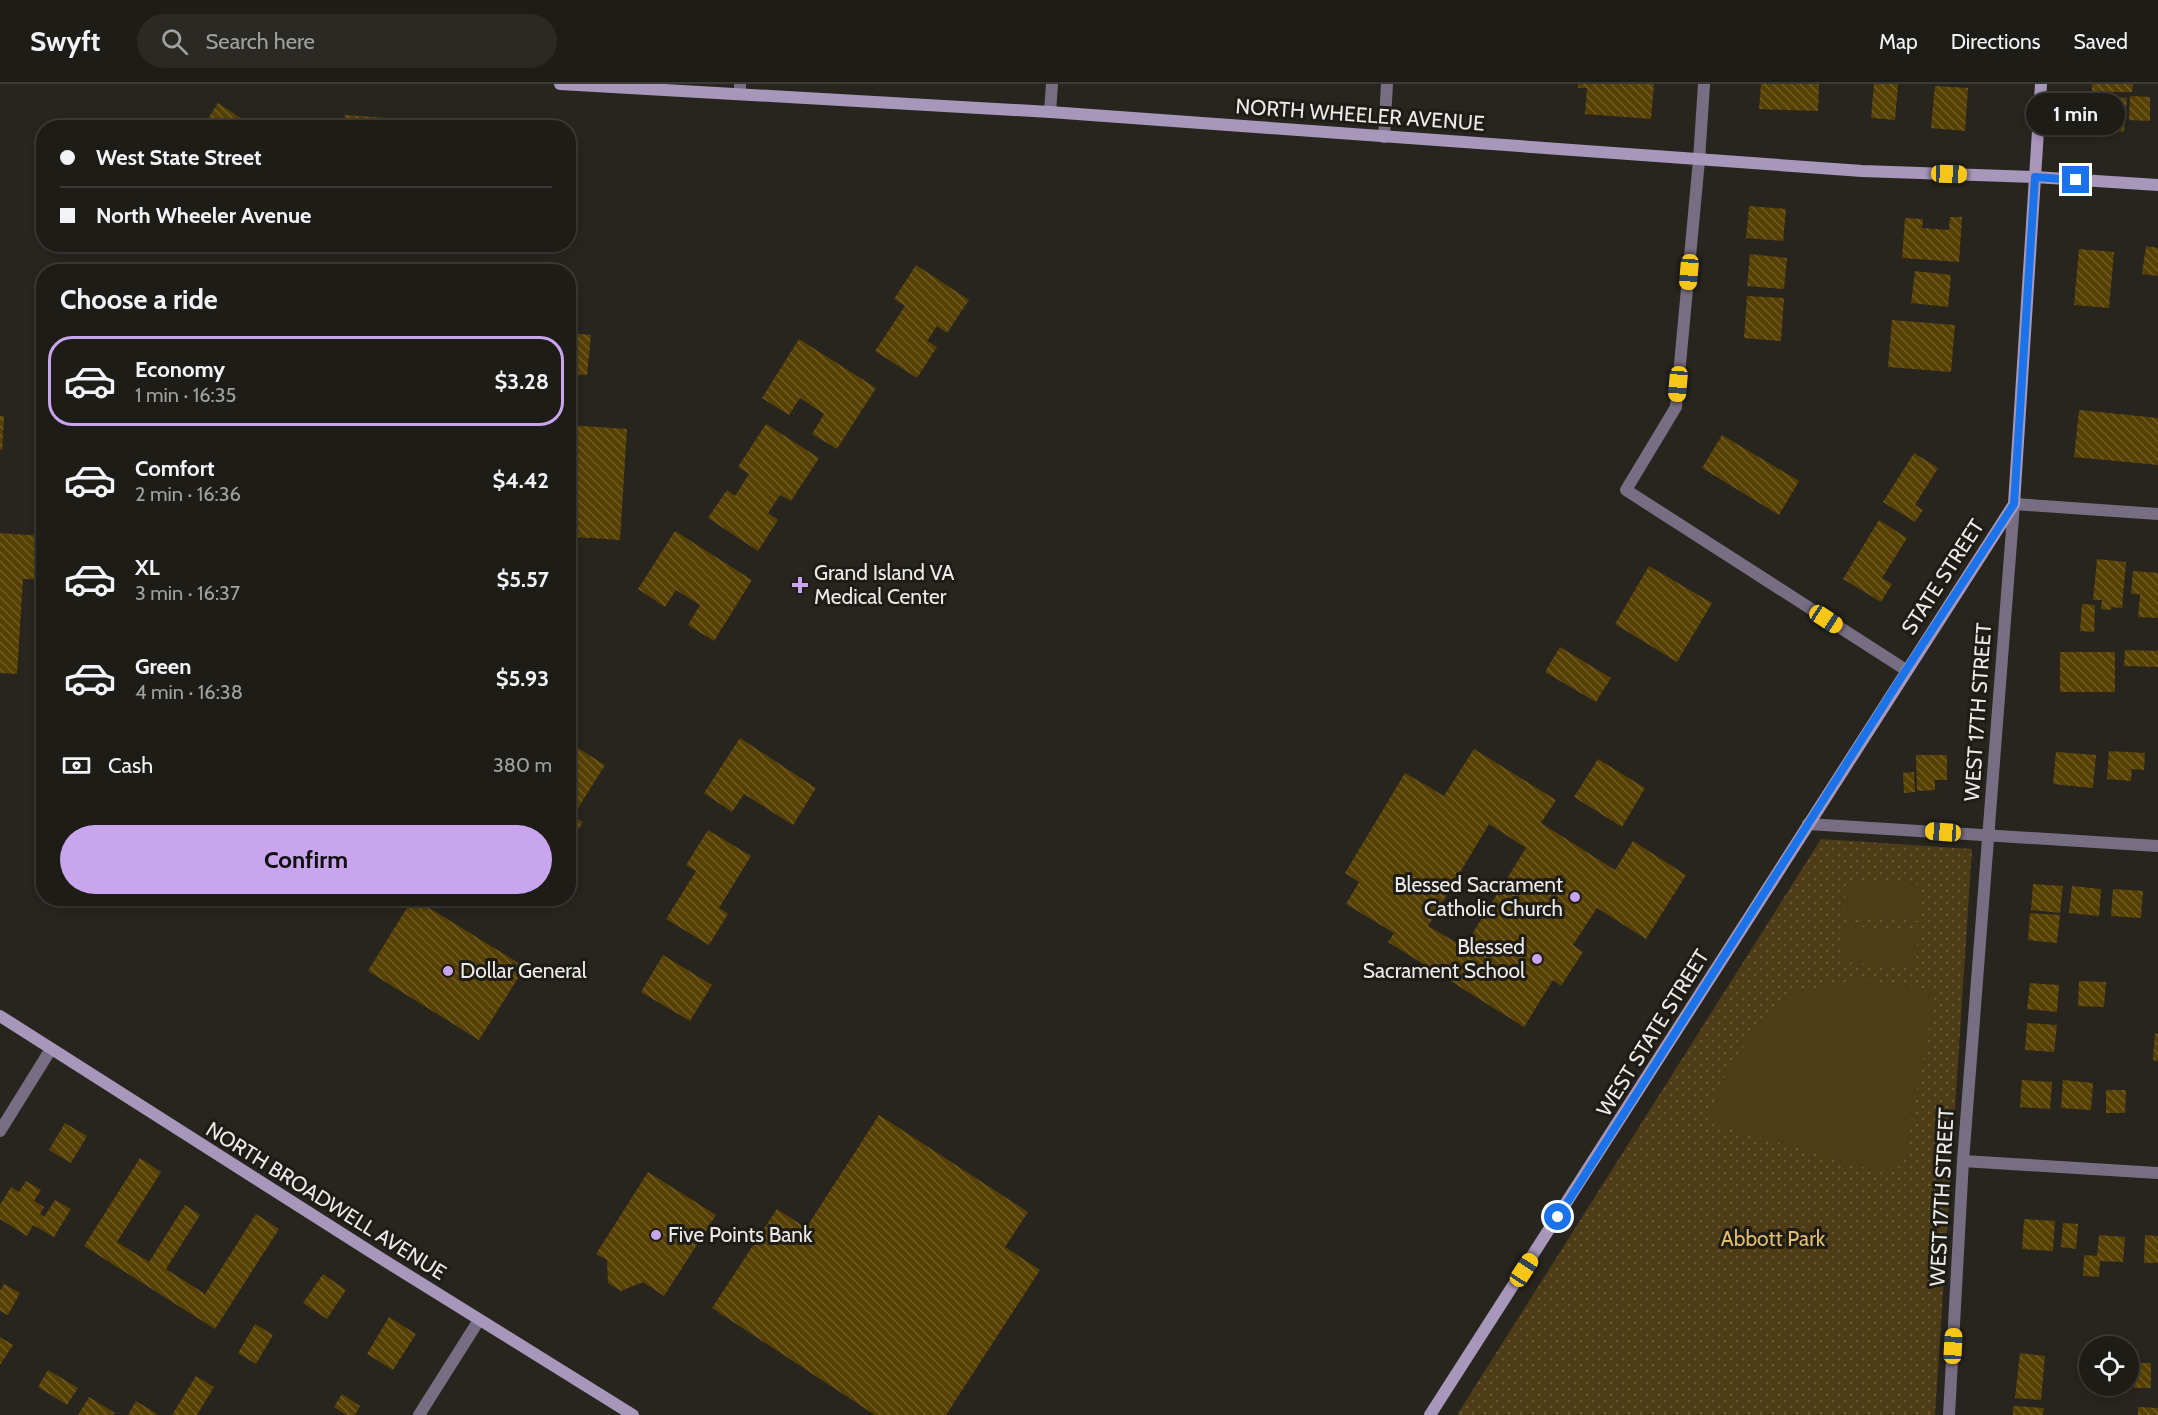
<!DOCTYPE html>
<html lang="en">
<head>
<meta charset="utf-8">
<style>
	body { margin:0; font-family:Cabin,sans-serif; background:#2b2924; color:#f1f3f6; height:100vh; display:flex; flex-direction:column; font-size:22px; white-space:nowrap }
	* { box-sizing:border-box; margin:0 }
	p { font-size:20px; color:#a1a1a1 }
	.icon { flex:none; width:33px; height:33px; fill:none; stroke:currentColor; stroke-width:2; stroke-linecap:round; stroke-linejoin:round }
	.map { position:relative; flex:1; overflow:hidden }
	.sheet { position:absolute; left:36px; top:180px; width:540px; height:642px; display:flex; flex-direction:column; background:#1e1c17; border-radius:24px; box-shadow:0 3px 9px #0003,0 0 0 2px #3c3a36 }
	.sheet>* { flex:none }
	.top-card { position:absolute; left:36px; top:36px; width:540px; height:132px; border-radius:24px; box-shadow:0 3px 9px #0003,0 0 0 2px #3c3a36; display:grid; align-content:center; height:132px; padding:0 24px; background:#1e1c17 }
	.fabs { position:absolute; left:2079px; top:1252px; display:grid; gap:12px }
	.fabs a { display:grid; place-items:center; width:60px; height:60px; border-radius:50%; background:#1e1c17; box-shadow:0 3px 9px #0003,0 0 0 2px #3c3a36; font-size:30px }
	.end { position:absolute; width:27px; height:27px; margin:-14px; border:8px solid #1a73e8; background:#fff; box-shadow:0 0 0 3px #fff }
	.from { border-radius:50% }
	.bubble { position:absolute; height:42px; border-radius:21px; background:#1e1c17; box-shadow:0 3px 9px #0003,0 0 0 2px #3c3a36; font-size:20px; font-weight:800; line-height:42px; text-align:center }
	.car { position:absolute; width:18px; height:36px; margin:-18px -9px; border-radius:8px; box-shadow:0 0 4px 2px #0007; background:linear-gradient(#f5c518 24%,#345 0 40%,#f5c518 0 76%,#345 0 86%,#f5c518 0) }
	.top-card b { display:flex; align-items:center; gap:21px; height:57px; font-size:22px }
	.top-card b+b { border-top:2px solid #3c3a36 }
	.top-card i { width:15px; height:15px; background:#f1f3f6 }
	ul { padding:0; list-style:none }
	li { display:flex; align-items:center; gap:18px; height:90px; margin:0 12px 9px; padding:0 12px; border:3px solid transparent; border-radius:24px }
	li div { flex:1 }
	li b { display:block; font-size:22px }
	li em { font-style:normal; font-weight:800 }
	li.current { border-color:#c9a5ee }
	li>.icon { width:54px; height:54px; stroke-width:1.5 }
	h2 { padding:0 24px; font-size:27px; line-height:72px }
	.pay { display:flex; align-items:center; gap:15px; height:66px; padding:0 24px; font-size:22px }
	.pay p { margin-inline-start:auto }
	.cta { display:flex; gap:12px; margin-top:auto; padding:12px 24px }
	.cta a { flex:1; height:69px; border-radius:36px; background:#c9a5ee; color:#111; font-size:24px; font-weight:800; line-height:69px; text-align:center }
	header { display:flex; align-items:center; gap:36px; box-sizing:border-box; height:84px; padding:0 30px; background:#1e1c17; border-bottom:2px solid #3c3a36 }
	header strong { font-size:28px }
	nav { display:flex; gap:33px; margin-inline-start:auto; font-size:21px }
	.search { width:420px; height:54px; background:#2b2924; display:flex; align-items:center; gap:15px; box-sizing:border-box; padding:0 21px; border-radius:33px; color:#a1a1a1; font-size:22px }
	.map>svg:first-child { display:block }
	.park { fill:url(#park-dots) }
	.pitch { fill:#4d3c16 }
	.building { fill:url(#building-back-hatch); fill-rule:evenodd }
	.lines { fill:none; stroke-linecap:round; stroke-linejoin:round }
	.street { stroke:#786e84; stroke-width:12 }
	.secondary { stroke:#a797ba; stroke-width:12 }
	.route { stroke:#1a73e8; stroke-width:8 }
	.poi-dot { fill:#c9a5ee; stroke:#1e1c16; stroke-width:2 }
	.labels { text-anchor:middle; stroke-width:6; stroke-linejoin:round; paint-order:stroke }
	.street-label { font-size:21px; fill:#ecebe7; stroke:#1e1c16 }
	.poi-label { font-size:21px; fill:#ecebe7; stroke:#1e1c16; text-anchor:start }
	.park-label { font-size:21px; fill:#e2bd6e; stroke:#1e1c16 }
</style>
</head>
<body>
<header>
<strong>Swyft</strong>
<div class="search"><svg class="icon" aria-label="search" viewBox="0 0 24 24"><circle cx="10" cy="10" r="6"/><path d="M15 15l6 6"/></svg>Search here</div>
<nav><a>Map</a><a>Directions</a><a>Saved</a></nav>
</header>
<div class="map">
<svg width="2158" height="1331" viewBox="0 0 2158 1331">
	<defs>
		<pattern id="park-dots" width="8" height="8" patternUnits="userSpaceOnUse" patternTransform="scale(1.5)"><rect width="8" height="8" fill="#4d3c16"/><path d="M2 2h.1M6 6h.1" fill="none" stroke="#675838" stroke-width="1.8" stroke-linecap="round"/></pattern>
		<pattern id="building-back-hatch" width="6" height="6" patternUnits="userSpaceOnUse" patternTransform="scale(1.5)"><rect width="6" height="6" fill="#574003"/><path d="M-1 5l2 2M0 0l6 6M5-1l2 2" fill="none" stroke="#6f5c28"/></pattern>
	</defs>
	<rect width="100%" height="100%" fill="#28251f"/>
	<path class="park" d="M1821 755 1972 765 1935 1331H1457Z"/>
	<g class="pitch">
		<path d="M1846 797 1921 801 1919 837 1844 833Z"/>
		<path d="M1843 842 1918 847 1916 882 1841 878Z"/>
		<path d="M1858 895 1936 906 1903 1080 1887 1090 1707 1038 1725 993 1747 956 1767 931 1793 909Z"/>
	</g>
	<g class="building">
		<path d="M1578 0H1654L1651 35 1585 30 1587 4H1578Z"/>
		<path d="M1761 0H1819L1818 27 1759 25Z"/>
		<path d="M1874 0H1898L1895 36 1871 34Z"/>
		<path d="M2092 0H2133L2132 8H2092Z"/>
		<path d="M1935 2 1968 4 1965 47 1931 44Z"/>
		<path d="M2092 11 2127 14 2124 48 2088 44Z"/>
		<path d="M2130 12 2150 13V37L2129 36Z"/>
		<path d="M218 19 251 41 250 44H202Z"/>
		<path d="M345 31 387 34 386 44H344Z"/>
		<path d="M1749 122 1786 125 1783 157 1746 154Z"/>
		<path d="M1950 133H1962L1959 178 1902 174 1905 134 1923 135 1922 144 1949 146Z"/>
		<path d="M2146 162 2158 164V192L2142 190Z"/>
		<path d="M2079 165 2114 168 2109 224 2074 221Z"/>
		<path d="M1750 170 1787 174 1784 205 1747 202Z"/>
		<path d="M916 181 969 216 947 249 937 242 927 257 937 263 917 294 875 267 905 222 894 215Z"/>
		<path d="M1915 187 1951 191 1948 223 1911 219Z"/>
		<path d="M1747 212 1784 214 1781 257 1744 254Z"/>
		<path d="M1892 236 1955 241 1951 288 1888 283Z"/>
		<path d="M568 249 591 251 587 291 568 290Z"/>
		<path d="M799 255 876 304 837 365 812 350 824 330 800 314 789 331 762 314Z"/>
		<path d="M2079 326 2158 334V381L2074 373Z"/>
		<path d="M0 332H4L2 366H0Z"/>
		<path d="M766 340 819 374 791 417 780 411 768 429 778 436 758 467 708 434 727 406 735 412 749 390 738 383Z"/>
		<path d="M568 341 627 345 620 456 576 453 578 438H568Z"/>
		<path d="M1722 351 1799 397 1779 431 1702 384Z"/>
		<path d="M1914 369 1938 384 1915 421 1923 426 1915 438 1883 418Z"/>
		<path d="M1879 436 1907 454 1882 494 1892 500 1881 518 1843 495Z"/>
		<path d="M675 447 752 496 714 557 688 541 700 521 676 506 665 523 638 505Z"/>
		<path d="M0 449 44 452V496L23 495 17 590 0 589Z"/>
		<path d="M2097 475 2126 478 2122 524 2111 523V526L2101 525 2102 516H2093Z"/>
		<path d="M1649 482 1712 519 1677 578 1615 540Z"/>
		<path d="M2133 487 2158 489V534L2138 533 2140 510H2131Z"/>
		<path d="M2082 520 2095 521 2094 548 2080 547Z"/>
		<path d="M1560 563 1611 594 1596 618 1545 588Z"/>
		<path d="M2125 566 2158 567V583L2124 582Z"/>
		<rect x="2060" y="568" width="55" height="40"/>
		<path d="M740 654 816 704 793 741 744 710 732 728 704 709Z"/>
		<path d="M568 658 605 681 573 732 583 738 568 761Z"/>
		<path d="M1474 665 1556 716 1541 739 1615 786 1633 757 1686 791 1646 855 1597 824 1573 861 1583 868 1561 902 1553 896 1524 943 1388 858 1394 849 1346 820 1359 798 1345 789 1405 689 1444 712ZM1489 740 1526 764 1464 863 1428 842Z"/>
		<path d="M2109 667 2145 669 2144 686 2132 685 2131 697 2107 695Z"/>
		<path d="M2056 668 2096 671 2093 704 2053 700Z"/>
		<path d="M1916 671H1947V696H1935V706L1917 707Z"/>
		<path d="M1598 675 1645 704 1622 743 1574 713Z"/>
		<path d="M1914 688 1915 708 1904 709 1903 689Z"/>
		<path d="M708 746 751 772 719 824 728 830 709 861 666 835 696 787 686 781Z"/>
		<path d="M2033 800 2063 802 2060 829 2031 826Z"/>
		<path d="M2072 802 2101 805 2099 832 2069 829Z"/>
		<path d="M2113 805 2143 807 2141 834 2111 832Z"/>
		<path d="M413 814 525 883 479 956 368 887Z"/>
		<path d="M2030 829 2060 831 2057 859 2028 856Z"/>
		<path d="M663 871 712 901 690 937 641 908Z"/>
		<path d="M2079 897 2106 898 2104 923 2078 922Z"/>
		<path d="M2030 899 2059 901 2057 928 2027 925Z"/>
		<path d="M2027 939 2057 941 2054 968 2025 966Z"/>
		<path d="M2155 949 2158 950V977L2153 976Z"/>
		<path d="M2022 996 2052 998 2050 1025 2020 1023Z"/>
		<path d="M2063 996 2093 999 2091 1026 2061 1024Z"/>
		<path d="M2106 1006H2126L2125 1029H2106Z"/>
		<path d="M879 1031 1028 1128 1005 1163 1040 1186 946 1331H875L712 1224 777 1125 806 1144Z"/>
		<path d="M65 1039 87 1052 71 1079 49 1066Z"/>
		<path d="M140 1074 161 1088 117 1158 149 1178 185 1121 200 1131 166 1185 205 1210 256 1130 279 1145 215 1245 84 1162Z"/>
		<path d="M648 1088 716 1131 664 1212 643 1198 621 1207 608 1199 607 1176 596 1170Z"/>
		<path d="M26 1097 41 1106 34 1117 44 1123 40 1130 44 1133 55 1116 71 1125 54 1153 33 1141 27 1152 0 1135V1121L11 1103 19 1108Z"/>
		<path d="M2024 1135 2055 1137 2053 1167 2022 1165Z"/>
		<path d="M2063 1139 2078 1140 2076 1165 2061 1163Z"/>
		<path d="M2099 1151 2125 1153 2123 1178 2100 1177 2099 1193 2083 1192 2084 1171 2097 1172Z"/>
		<path d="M2145 1151 2158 1152V1179H2144Z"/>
		<path d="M323 1190 346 1206 327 1235 303 1219Z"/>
		<path d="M4 1200 20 1209 8 1231 0 1227V1207Z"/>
		<path d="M389 1233 416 1250 393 1286 367 1270Z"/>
		<path d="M255 1240 273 1251 256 1280 238 1269Z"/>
		<path d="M0 1253 13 1261 0 1281Z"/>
		<path d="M2020 1269 2045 1272 2041 1316 2015 1314Z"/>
		<rect x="2134" y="1279" width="17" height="25"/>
		<path d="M48 1286 78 1304 67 1321 38 1303Z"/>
		<path d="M196 1292 214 1303 197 1331H172Z"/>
		<path d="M342 1310 360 1322 355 1331H346L334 1323Z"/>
		<path d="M89 1313 115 1329 113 1331H78Z"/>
		<path d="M136 1317 157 1330 156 1331H128Z"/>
		<path d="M2013 1322 2044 1324 2043 1331H2013Z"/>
		<path d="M2138 1323 2158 1324V1331H2138Z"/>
	</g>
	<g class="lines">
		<g class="street">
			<path d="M1704 0 1699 76 1676 323 1626 406 1906 586"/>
			<path d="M740 10V0"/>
			<path d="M1050 28 1052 0"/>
			<path d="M1384 53 1387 0"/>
			<path d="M1808 740 2158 762"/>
			<path d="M0 1047 51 965"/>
			<path d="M1963 1077 2158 1089"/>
			<path d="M419 1331 479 1236"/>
			<path d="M1949 1331 1963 1077 2014 420 2158 430"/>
		</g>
		<g class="secondary">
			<path d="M560 0 1050 28 1862 87 2035 93 2158 101"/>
			<path d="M0 932 382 1175 633 1331"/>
			<path d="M1430 1331 2014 420 2041 0"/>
		</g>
	</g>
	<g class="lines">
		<path class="route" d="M1558 1133 1906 586 2014 420 2035 93 2076 96"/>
	</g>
	<g class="poi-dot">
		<path d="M797 492h6v6h6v6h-6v6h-6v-6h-6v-6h6z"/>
		<circle cx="1575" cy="813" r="6"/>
		<circle cx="1537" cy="875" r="6"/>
		<circle cx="448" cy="887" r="6"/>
		<circle cx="656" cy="1151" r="6"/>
	</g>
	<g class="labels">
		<g class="street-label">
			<text transform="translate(1360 31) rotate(4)" y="7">NORTH WHEELER AVENUE</text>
			<text transform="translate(1943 493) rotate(-57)" y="7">STATE STREET</text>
			<text transform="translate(1978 628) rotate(-86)" y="7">WEST 17TH STREET</text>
			<text transform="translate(1653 949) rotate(-58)" y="7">WEST STATE STREET</text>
			<text transform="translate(1942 1113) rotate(-87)" y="7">WEST 17TH STREET</text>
			<text transform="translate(326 1117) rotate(32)" y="7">NORTH BROADWELL AVENUE</text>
		</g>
		<g class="poi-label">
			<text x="814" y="496">Grand Island VA<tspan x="814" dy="24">Medical Center</tspan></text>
			<text x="1563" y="808" text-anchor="end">Blessed Sacrament<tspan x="1563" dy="24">Catholic Church</tspan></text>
			<text x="1525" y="870" text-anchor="end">Blessed<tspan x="1525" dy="24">Sacrament School</tspan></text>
			<text x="460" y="894">Dollar General</text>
			<text x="668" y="1158">Five Points Bank</text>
		</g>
		<g class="park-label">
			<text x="1773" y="1162">Abbott Park</text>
		</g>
	</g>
</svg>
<div class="fabs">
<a><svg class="icon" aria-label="locate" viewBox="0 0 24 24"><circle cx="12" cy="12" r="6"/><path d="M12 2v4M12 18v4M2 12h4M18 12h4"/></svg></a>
</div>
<i class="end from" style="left:1558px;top:1133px"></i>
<i class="end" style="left:2076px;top:96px"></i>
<div class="bubble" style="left:2026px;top:9px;width:99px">1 min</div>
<i class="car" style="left:1949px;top:90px;rotate:92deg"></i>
<i class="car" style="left:1689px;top:188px;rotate:185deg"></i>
<i class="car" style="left:1678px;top:300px;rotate:185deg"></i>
<i class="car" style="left:1826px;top:535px;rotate:123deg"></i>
<i class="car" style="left:1943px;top:748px;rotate:274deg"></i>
<i class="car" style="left:1524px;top:1186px;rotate:33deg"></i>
<i class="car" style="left:1953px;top:1262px;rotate:3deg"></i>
<div class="top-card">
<b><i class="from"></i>West State Street</b>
<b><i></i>North Wheeler Avenue</b>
</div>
<section class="sheet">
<h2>Choose a ride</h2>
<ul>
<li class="current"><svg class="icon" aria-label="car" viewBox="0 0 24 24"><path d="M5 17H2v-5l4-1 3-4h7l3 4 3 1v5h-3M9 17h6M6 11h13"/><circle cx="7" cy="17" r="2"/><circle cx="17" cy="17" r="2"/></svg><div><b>Economy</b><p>1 min · 16:35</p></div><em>$3.28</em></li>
<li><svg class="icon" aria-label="car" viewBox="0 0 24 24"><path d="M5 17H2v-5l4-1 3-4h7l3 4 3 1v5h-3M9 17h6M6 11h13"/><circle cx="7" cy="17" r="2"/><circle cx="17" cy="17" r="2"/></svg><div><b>Comfort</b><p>2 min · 16:36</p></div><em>$4.42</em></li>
<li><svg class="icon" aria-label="car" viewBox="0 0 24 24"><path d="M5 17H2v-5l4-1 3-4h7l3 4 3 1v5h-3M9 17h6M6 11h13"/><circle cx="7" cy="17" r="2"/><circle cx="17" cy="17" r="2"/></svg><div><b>XL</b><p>3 min · 16:37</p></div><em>$5.57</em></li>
<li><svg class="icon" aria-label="car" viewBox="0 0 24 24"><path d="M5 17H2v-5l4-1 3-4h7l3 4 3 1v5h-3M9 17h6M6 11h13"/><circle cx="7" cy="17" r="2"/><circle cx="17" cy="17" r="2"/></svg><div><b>Green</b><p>4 min · 16:38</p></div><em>$5.93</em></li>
</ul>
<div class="pay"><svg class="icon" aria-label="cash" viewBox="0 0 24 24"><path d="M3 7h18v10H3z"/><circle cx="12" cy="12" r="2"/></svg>Cash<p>380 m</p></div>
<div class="cta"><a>Confirm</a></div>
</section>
</div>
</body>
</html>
